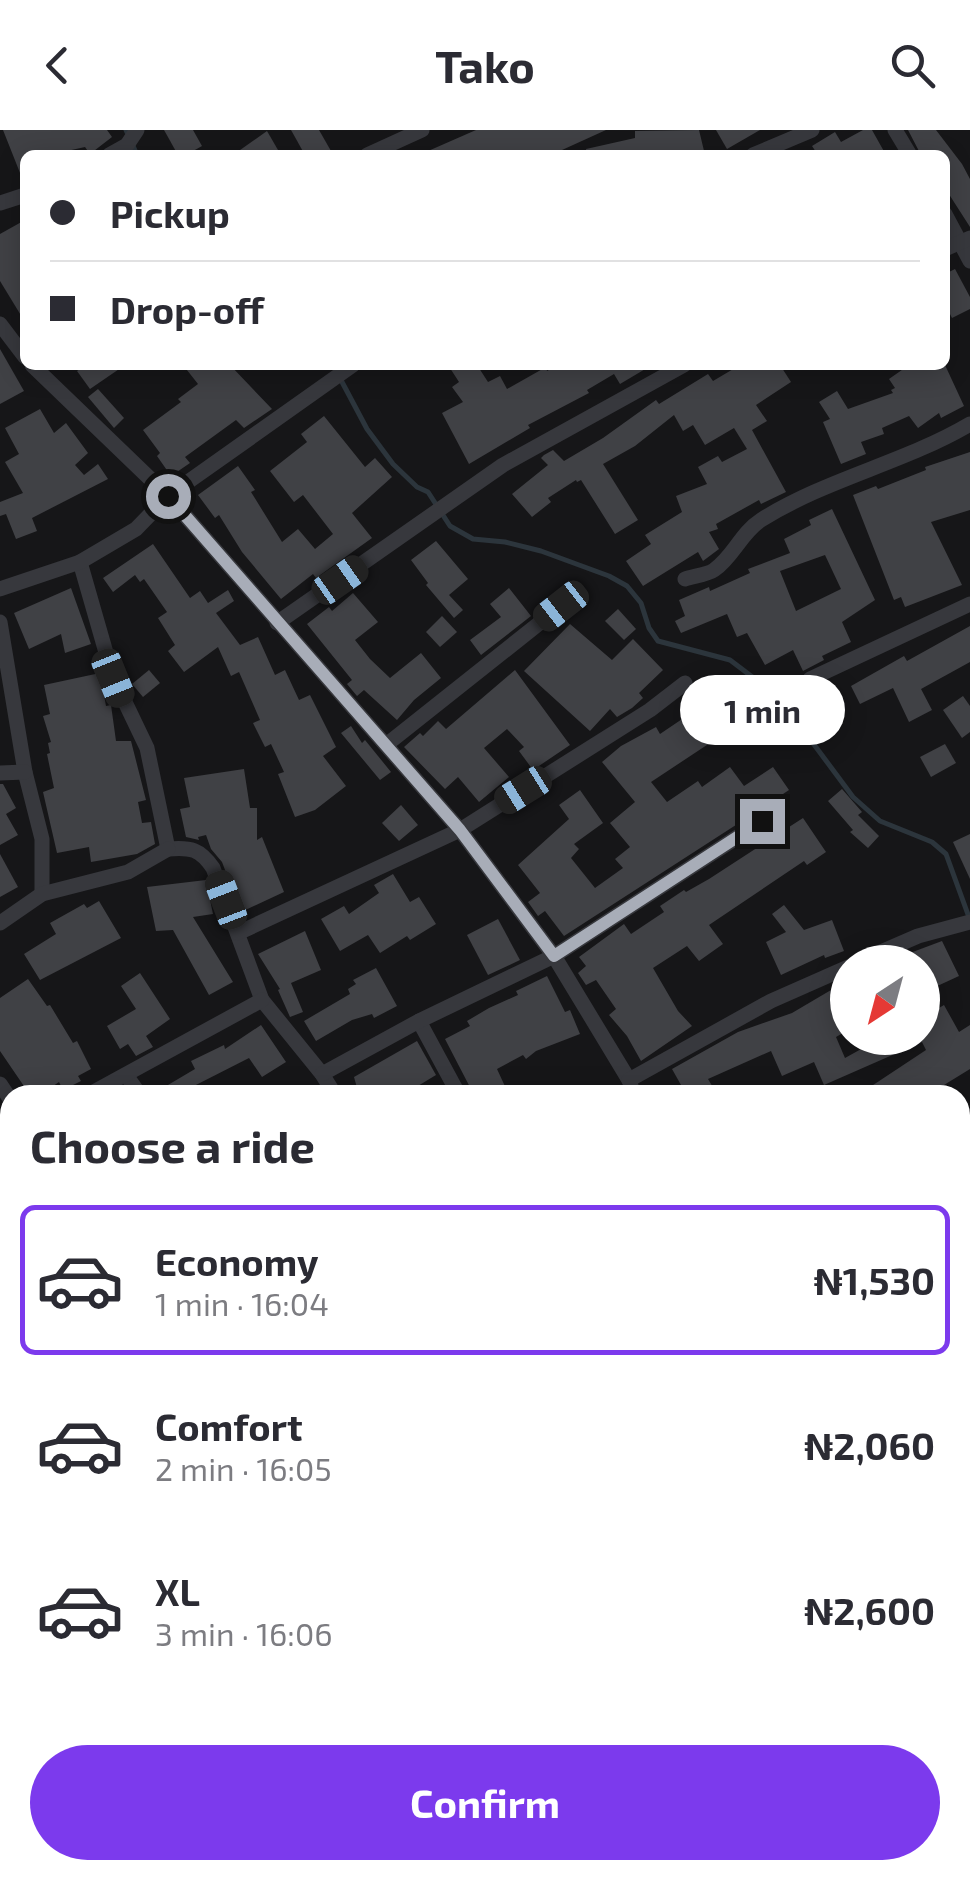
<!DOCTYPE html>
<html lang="en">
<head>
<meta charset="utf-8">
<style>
	body { margin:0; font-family:"Exo 2",sans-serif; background:#f7f7f7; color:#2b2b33; height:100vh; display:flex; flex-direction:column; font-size:38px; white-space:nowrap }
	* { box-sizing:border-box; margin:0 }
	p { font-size:32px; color:#7c7c81 }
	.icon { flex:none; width:55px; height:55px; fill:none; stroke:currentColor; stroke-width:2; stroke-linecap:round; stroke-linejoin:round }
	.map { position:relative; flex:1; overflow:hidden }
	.side { position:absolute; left:0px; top:955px; width:970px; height:795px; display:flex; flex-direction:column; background:#fff; border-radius:30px 30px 0 0; box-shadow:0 5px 25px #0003 }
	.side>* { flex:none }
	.guide { position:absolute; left:20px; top:20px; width:930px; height:220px; border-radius:15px; box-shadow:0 5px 25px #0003; display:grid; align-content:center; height:220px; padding:0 30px; background:#fff }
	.needle { width:65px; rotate:216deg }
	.buttons { position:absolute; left:830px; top:815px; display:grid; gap:20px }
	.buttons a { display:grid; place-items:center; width:110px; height:110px; border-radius:50%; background:#fff; box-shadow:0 5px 25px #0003; font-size:50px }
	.end { position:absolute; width:45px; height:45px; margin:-22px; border:12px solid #a8adb8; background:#111; box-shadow:0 0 0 5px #111 }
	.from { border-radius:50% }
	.bubble { position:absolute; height:70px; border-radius:35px; background:#fff; box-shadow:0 5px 25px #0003; font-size:32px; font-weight:700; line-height:70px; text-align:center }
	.car { position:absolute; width:30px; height:60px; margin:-30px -15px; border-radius:12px; box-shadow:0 0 8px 2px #0007; background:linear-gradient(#222 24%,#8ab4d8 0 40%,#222 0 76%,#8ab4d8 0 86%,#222 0) }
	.guide b { display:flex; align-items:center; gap:35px; height:95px; font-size:38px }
	.guide b+b { border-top:2px solid #e1e1e2 }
	.guide i { width:25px; height:25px; background:#2b2b33 }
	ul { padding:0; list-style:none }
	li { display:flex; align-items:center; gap:30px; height:150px; margin:0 20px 15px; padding:0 10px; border:5px solid transparent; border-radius:15px }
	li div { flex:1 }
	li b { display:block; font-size:38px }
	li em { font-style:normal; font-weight:700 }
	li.current { border-color:#7c3aed }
	li>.icon { width:90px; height:90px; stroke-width:1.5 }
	h2 { padding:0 30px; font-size:45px; line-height:120px }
	.button { display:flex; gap:20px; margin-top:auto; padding:20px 30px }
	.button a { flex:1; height:115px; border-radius:60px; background:#7c3aed; color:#fff; font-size:40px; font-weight:700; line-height:115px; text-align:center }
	header { display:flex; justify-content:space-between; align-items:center; height:130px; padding:0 30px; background:#fff; font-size:45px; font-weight:700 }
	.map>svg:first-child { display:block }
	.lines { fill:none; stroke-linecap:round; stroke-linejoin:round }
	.stream { stroke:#2c353c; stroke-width:5 }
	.building { fill:#404145; fill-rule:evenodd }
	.street { stroke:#37383d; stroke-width:15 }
	.route { stroke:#a8adb8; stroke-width:12 }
</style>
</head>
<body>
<header><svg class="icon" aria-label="back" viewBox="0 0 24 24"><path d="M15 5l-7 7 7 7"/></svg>Tako<svg class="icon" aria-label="search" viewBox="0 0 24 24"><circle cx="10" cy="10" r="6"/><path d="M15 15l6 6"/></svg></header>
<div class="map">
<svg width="970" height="1750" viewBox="0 0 970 1750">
	<rect width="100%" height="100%" fill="#161618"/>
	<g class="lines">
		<g class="stream">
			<path d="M126 0 137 25"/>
			<path d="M333 235 367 299 393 334 417 357 428 362 450 396 473 409 505 412 541 421 609 446 627 456 641 473 649 498 658 511 730 530 759 552 801 597 853 667 880 691 932 712 946 724 970 790"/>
		</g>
	</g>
	<g class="building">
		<path d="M3 0H107L112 7 90 24 85 17 49 25H25L24 53Z"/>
		<path d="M164 0H193L202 16 186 25H178Z"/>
		<path d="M291 0H319L331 21 323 25H305Z"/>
		<path d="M476 0H606L562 20 566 25H518L516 22 508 25H419Z"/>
		<path d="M699 0 705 25H587L586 19 635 8V1Z"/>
		<path d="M716 0H760L727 19Z"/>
		<path d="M863 0H872L886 25H818L812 16 835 2 841 12Z"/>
		<path d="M908 0H936L962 34 970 49V97L945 58V25H921Z"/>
		<path d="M267 1 278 20 269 25H233Z"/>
		<path d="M25 90V192L0 151V104Z"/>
		<path d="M955 139 970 167V179L952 188 945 174V144Z"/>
		<path d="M0 219 24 261 0 274Z"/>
		<path d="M86 235H125L90 259 77 241Z"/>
		<path d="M183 235H230L272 279 244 298 236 290 185 327 190 333 171 346 157 326 160 323 143 300 181 272 178 269 198 254Z"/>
		<path d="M448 235H477L488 252 500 246 507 259 546 237 547 241 558 235H652L620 254 614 244 587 260 589 263 528 295 530 298 469 334 442 283 463 272 452 257 459 252Z"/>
		<path d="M740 235H780L791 252 756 275 767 291 752 300 786 362 761 374 759 370 716 394 718 399 709 402 719 419 703 431 698 422 643 456 626 431 651 414 645 405 682 382 676 366 707 354 698 337 718 326 722 332 747 319 734 298 705 315 693 295 683 301 674 285 635 316 603 334 638 390 615 404 581 350 577 352 576 350 548 368 551 372 532 387 512 364 548 335 541 328 544 325 553 320 564 331 603 308 656 270 659 274 708 244 713 251Z"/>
		<path d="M909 235H945L964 276 941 288 939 283 918 298 909 286 882 298 884 304 861 312 866 324 841 334 823 292 830 289 819 272 837 261 848 279 893 263 891 260 895 258 889 249Z"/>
		<path d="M98 259 124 288 114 298 88 267Z"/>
		<path d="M40 279 54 303 66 293 88 323 75 335 84 345 98 334 108 349 32 388 37 401 16 409 6 384 0 386V372L23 363 5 332 19 324 5 298Z"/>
		<path d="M324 286 365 337 375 328 392 347 352 383 372 408 316 448 313 444 281 469 242 422 219 385 215 388 198 365 238 336 255 360 251 362 282 412 298 399 315 419 333 404 303 365 294 372 270 341 307 312 301 304Z"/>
		<path d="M970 322V380L931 392 962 455 905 477 901 467 894 470 853 365 876 356 878 359 926 340 925 337Z"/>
		<path d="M832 379 875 470 842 492 851 512 822 526 824 530 803 541 793 520 765 535 747 503 737 507 727 484 681 503 675 491 685 486 679 470 709 457 710 461 750 443 748 439 790 423 784 409 811 395 809 390ZM825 425 841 459 796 481 780 441Z"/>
		<path d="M436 411 468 449 449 465 463 480 454 488 426 455 428 453 411 430Z"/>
		<path d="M153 414 190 468 200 461 208 473 228 460 234 471 216 483 240 515 258 507 275 545 285 540 299 570 310 565 336 617 323 626 346 656 315 680 295 687 278 644 284 642 271 614 265 617 253 593 260 590 239 542 231 546 218 517 184 542 168 521 175 515 158 488 167 482 144 449 140 452 135 445 113 462 103 448Z"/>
		<path d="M71 458 91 514 65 523 61 504 29 519 14 483Z"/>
		<path d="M509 458 531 486 481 525 470 510 501 487 490 474Z"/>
		<path d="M353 463 378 492 355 510 370 529 390 548 421 523 441 548 414 570 397 590 364 560 357 566 347 554 352 550 307 494 329 477 332 481Z"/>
		<path d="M618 479 636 499 624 510 605 491Z"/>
		<path d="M442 486 457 502 440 517 426 502Z"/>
		<path d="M570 494 612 530 633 509 663 540 639 563 643 568 632 578 617 587 610 579 590 601 524 541Z"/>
		<path d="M970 496V532L921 559 932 580 909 592 893 558 860 574 851 556 904 526 907 531Z"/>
		<path d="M149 540 160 553 143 567 132 554Z"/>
		<path d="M515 540 570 615 533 640 519 621 524 617 507 599 484 618 509 647 479 672 458 647 445 659 404 617 420 603 423 606 438 591 446 599Z"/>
		<path d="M100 543 106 576 111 575 116 611H131L146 670 138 672 142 693 151 692 155 714 137 724 91 732 89 717 57 723 43 662 54 658 47 624 50 623 48 613 51 612 43 586 50 584 44 555Z"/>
		<path d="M741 545 770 578 750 595 746 590 723 611 719 607 651 652 667 672 698 651 702 657 730 637 744 656 773 637 789 660 783 664 785 667 766 681 756 682 564 806 545 781 538 786 528 772 540 763 518 735 569 689 559 675 580 660 603 693 574 714 579 719 571 728 595 758 623 738 615 729 630 717 610 693 635 672 602 632 621 616 656 597 660 604 691 583 693 587Z"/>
		<path d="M963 566 970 576V602L962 608 943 580Z"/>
		<path d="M351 596 362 613 365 610 391 642 380 650 341 603Z"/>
		<path d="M945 614 956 633 931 647 920 627Z"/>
		<path d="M244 639 250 678H257V710L262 707 284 762 241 782 222 732 211 719 206 705 198 707 199 710 186 707 180 679 190 677 184 648Z"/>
		<path d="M0 654H3L16 678 6 684 18 705 0 715Z"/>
		<path d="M842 659 862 682 858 685 879 706 868 718 850 702 853 700 828 671Z"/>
		<path d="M401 675 418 695 399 711 382 693Z"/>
		<path d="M803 688 826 722 807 735 804 731 709 795 723 814 699 831 687 816 653 838 678 881 692 896 641 931 627 906 609 885 616 879 596 850 586 855 578 843 586 836 579 827 624 794 631 804 664 782 660 776 684 760 686 762 709 749Z"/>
		<path d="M970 704V749L953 712Z"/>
		<path d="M0 724 18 757 0 767Z"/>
		<path d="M393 744 410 772 419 767 436 794 410 810 407 806 380 823 368 805 340 821 321 789 344 776 349 784 379 763 374 755Z"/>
		<path d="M206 750 213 784 193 787 233 852 209 865 173 800 156 801 147 757Z"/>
		<path d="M99 771 121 808 40 850 24 824 56 804 50 793 84 774 87 778Z"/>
		<path d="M784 775 804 800 832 790 844 821 825 828 824 825 781 845 766 812 786 802 772 784Z"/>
		<path d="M498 789 520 830 488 845 467 805Z"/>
		<path d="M305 801 321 840 291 853 303 882 290 887 278 860 280 859 258 824Z"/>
		<path d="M942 811 959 846 933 858 930 851 922 856V832H886Z"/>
		<path d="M376 838 397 876 374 888 372 884 352 890 316 911 304 891 350 864 348 859 356 854 353 850Z"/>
		<path d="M140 843 170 889 146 906 153 917 136 926 128 914 120 919 107 896 136 879 121 856Z"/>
		<path d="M547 846 565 882 570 880 580 904 536 921 526 929 523 925 497 939 509 965H474L445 909 470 896 467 891 489 878 518 865 516 861Z"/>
		<path d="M28 849 47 876 50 875 73 913 77 911 91 939 78 946 81 951 63 960 59 952 40 965H30L0 921V868Z"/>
		<path d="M848 850V900L836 907 845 928 881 908H922V888L944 875 959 902 970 895V939L944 955 949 965H858L926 920 922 912 824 955 814 932 782 946 771 921 708 949 714 959 705 965H658L657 962 681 955 672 939 738 902 792 883Z"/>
		<path d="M261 895 286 932 262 947 249 928 190 958 194 965H151L195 939 191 931 224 915 225 919Z"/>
		<path d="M417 911 436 945 403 965H359L354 947Z"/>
	</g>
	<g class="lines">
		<g class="street">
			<path d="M895 0 910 25"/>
			<path d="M109 25 127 15 137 0"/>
			<path d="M367 25 422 0"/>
			<path d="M753 25 812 0"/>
			<path d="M0 73 25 65"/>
			<path d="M945 84 970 131"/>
			<path d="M945 119 970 108"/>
			<path d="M0 194 25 227"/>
			<path d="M32 235 168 366 460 700 554 826 629 950 634 965"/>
			<path d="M80 432 113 547 147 618 168 719C191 717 200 719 213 738L262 870 322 944 335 965"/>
			<path d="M685 449C693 446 707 445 714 440 733 427 741 403 761 390 826 349 904 333 970 294"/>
			<path d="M0 459 80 432 136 399 168 366 353 235"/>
			<path d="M0 492 25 642 42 709V764"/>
			<path d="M277 493 503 335 684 235"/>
			<path d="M810 549 970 474"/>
			<path d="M386 615 561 476"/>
			<path d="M0 643 25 642"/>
			<path d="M0 793 42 764 128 742 168 719"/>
			<path d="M238 803 460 700 650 580 685 553"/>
			<path d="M858 832 918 806 970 792"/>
			<path d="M419 891 459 965"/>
			<path d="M322 944 419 891 554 826 762 691"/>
			<path d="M126 945 140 965"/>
			<path d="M629 950 771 871 848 837"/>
			<path d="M0 954 10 969"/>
			<path d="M88 965 262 870"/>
			<path d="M0 1014 10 1008"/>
			<path d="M960 1028 970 1024"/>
			<path d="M0 1103 10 1121"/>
			<path d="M960 1186 970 1210"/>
			<path d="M960 1355 970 1348"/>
			<path d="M0 1459 10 1478"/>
			<path d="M960 1615 970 1619"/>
			<path d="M0 1656 10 1651"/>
			<path d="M960 1704 964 1726 962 1750"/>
			<path d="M397 1740 404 1750"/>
			<path d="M604 1740 609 1750"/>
			<path d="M904 1740 908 1750"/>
			<path d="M318 1750 333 1740"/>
			<path d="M780 1750 794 1740"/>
		</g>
	</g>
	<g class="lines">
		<path class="route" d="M168 366 460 700 554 826 762 691"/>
	</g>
</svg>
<div class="buttons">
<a><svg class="needle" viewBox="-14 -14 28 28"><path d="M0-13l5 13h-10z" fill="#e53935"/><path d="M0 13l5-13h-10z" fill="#7c7c81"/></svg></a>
</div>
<i class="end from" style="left:168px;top:366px"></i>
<i class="end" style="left:762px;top:691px"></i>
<div class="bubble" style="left:680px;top:545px;width:165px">1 min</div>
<i class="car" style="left:340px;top:450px;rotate:55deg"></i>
<i class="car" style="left:561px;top:476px;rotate:232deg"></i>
<i class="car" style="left:113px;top:548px;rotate:158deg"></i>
<i class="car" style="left:523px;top:660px;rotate:238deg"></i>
<i class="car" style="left:226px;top:770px;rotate:339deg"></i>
<div class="guide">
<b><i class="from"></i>Pickup</b>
<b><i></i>Drop-off</b>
</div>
<section class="side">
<h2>Choose a ride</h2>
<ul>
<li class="current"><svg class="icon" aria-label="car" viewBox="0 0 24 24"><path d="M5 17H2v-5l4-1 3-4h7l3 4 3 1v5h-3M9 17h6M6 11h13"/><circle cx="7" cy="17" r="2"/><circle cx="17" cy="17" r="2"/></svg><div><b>Economy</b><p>1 min · 16:04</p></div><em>₦1,530</em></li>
<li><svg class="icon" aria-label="car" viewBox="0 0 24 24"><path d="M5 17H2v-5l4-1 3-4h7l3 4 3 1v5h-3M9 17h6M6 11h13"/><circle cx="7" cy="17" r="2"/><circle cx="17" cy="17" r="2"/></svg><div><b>Comfort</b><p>2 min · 16:05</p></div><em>₦2,060</em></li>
<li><svg class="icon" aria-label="car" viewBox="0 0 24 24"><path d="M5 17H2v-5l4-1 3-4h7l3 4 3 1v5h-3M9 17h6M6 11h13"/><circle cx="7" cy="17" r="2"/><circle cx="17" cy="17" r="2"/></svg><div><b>XL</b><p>3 min · 16:06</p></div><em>₦2,600</em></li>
</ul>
<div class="button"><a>Confirm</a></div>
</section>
</div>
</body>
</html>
